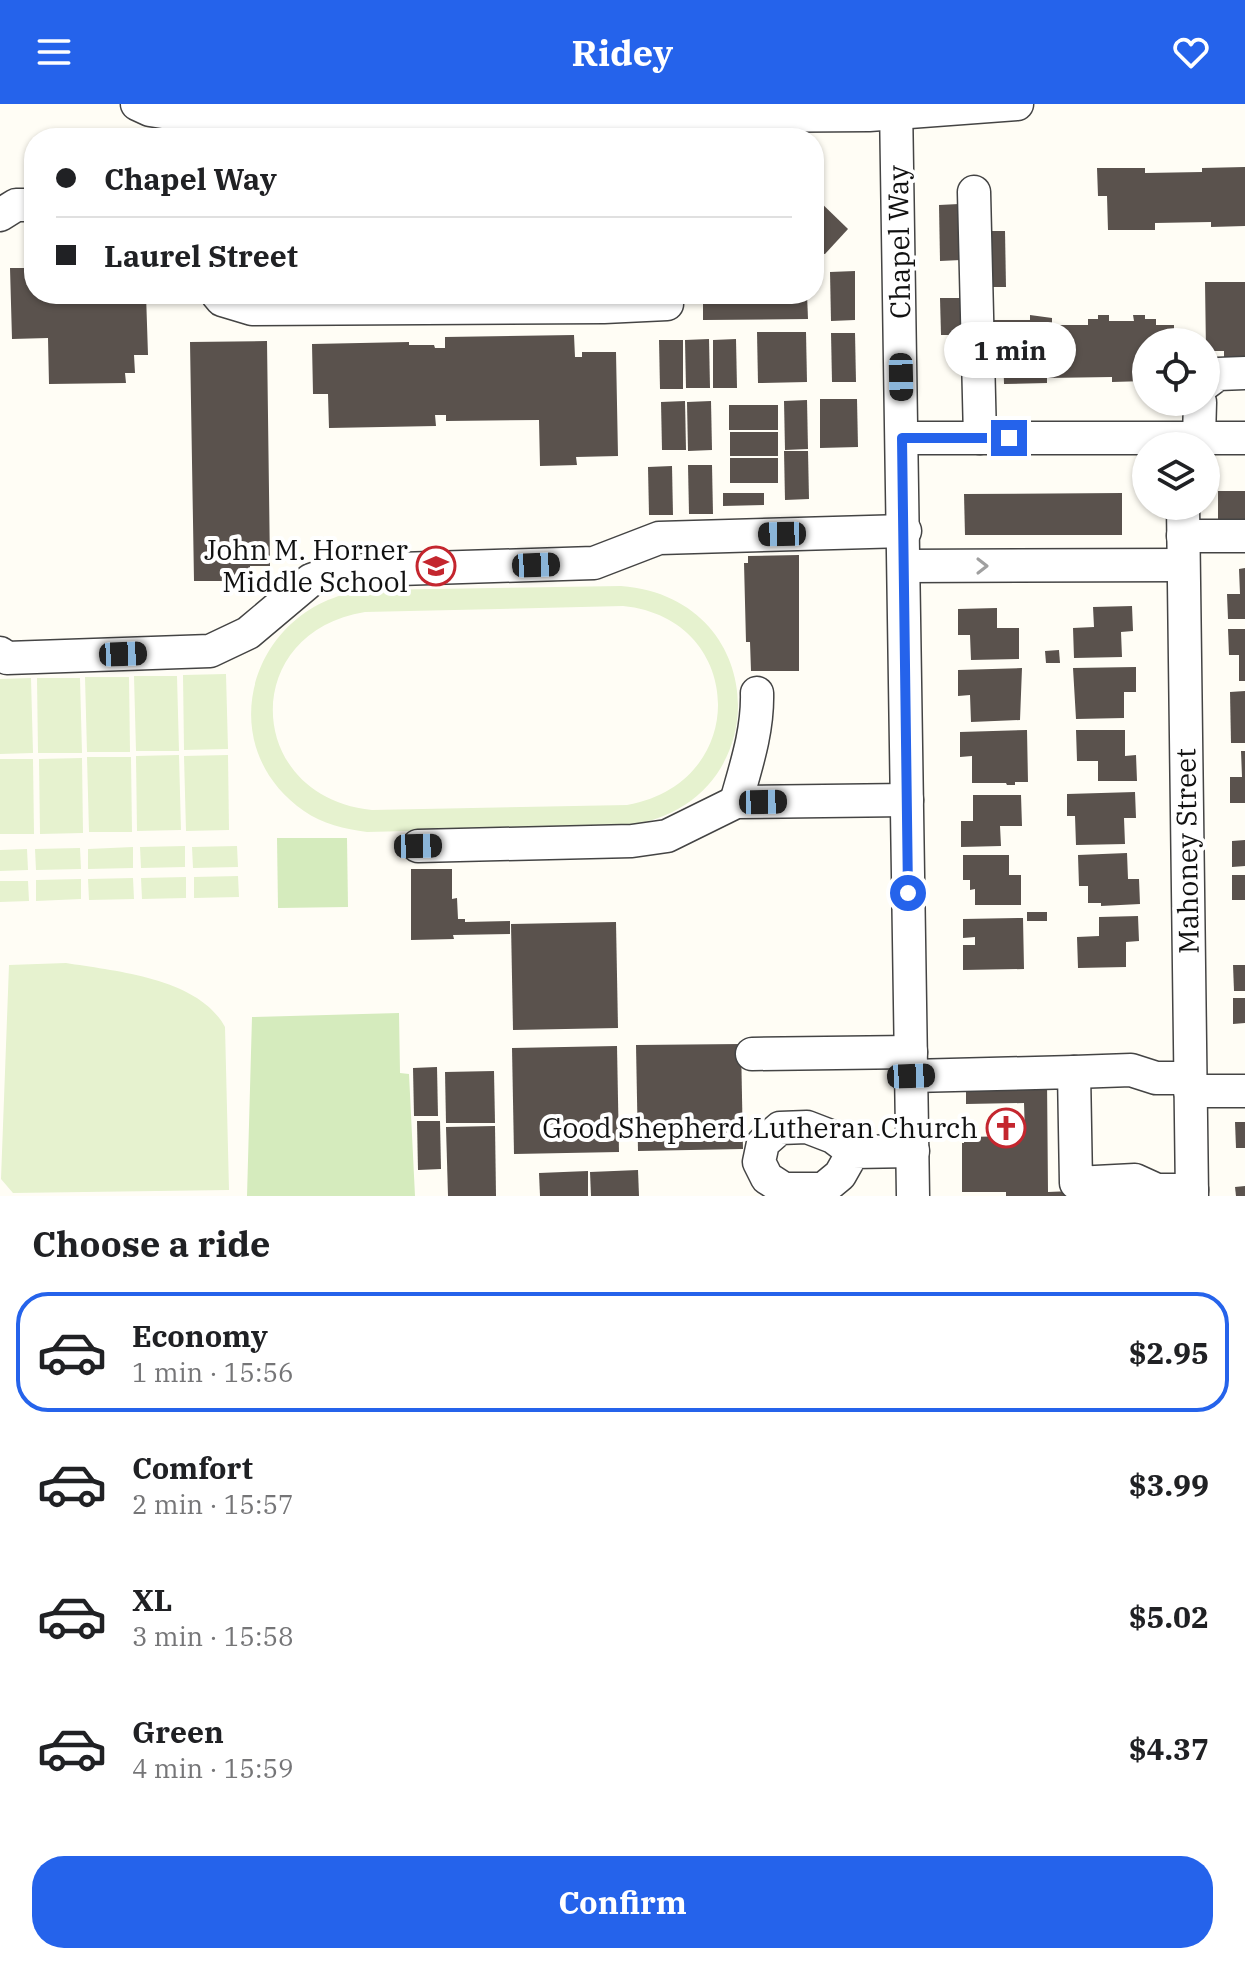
<!DOCTYPE html>
<html lang="en">
<head>
<meta charset="utf-8">
<style>
	body { margin:0; font-family:"IBM Plex Serif",serif; background:#f2f2f2; color:#202124; height:100vh; display:flex; flex-direction:column; font-size:30px; white-space:nowrap }
	* { box-sizing:border-box; margin:0 }
	p { font-size:26px; color:#757577 }
	.icon { flex:none; width:44px; height:44px; fill:none; stroke:currentColor; stroke-width:2; stroke-linecap:round; stroke-linejoin:round }
	.map { position:relative; height:1092px; overflow:hidden }
	.drawer { display:flex; flex-direction:column; background:#fff; flex:1 }
	.drawer>* { flex:none }
	.banner { position:absolute; left:24px; top:24px; width:800px; height:176px; border-radius:32px; box-shadow:0 2px 6px #0004; display:grid; align-content:center; height:176px; padding:0 32px; background:#fff }
	.fabs { position:absolute; left:1132px; top:224px; display:grid; gap:16px }
	.fabs a { display:grid; place-items:center; width:88px; height:88px; border-radius:50%; background:#fff; box-shadow:0 2px 6px #0004; font-size:40px }
	.end { position:absolute; width:36px; height:36px; margin:-18px; border:10px solid #2563eb; background:#fff; box-shadow:0 0 0 4px #fff }
	.from { border-radius:50% }
	.bubble { position:absolute; height:56px; border-radius:28px; background:#fff; box-shadow:0 2px 6px #0004; font-size:26px; font-weight:700; line-height:56px; text-align:center }
	.car { position:absolute; width:24px; height:48px; margin:-24px -12px; border-radius:10px; box-shadow:0 0 6px 2px #0007; background:linear-gradient(#222 24%,#8ab4d8 0 40%,#222 0 76%,#8ab4d8 0 86%,#222 0) }
	.banner b { display:flex; align-items:center; gap:28px; height:76px; font-size:30px }
	.banner b+b { border-top:2px solid #e0e0e0 }
	.banner i { width:20px; height:20px; background:#202124 }
	ul { padding:0; list-style:none }
	li { display:flex; align-items:center; gap:24px; height:120px; margin:0 16px 12px; padding:0 16px; border:4px solid transparent; border-radius:32px }
	li div { flex:1 }
	li b { display:block; font-size:30px }
	li em { font-style:normal; font-weight:700 }
	li.current { border-color:#2563eb }
	li>.icon { width:72px; height:72px; stroke-width:1.5 }
	h2 { padding:0 32px; font-size:36px; line-height:96px }
	.cta { display:flex; gap:16px; margin-top:auto; padding:16px 32px }
	.cta a { flex:1; height:92px; border-radius:32px; background:#2563eb; color:#fff; font-size:32px; font-weight:700; line-height:92px; text-align:center }
	header { display:flex; justify-content:space-between; align-items:center; height:104px; padding:0 32px; background:#2563eb; color:#fff; font-size:36px; font-weight:700 }
	.map>svg:first-child { display:block }
	.green { fill:#d5ebbd }
	.pitch { fill:#e6f2cf; fill-rule:evenodd }
	.building { fill:#5a524d }
	.lines { fill:none; stroke-linecap:round; stroke-linejoin:round }
	.minor-casing { stroke:#444; stroke-width:35 }
	.minor { stroke:#fff; stroke-width:32 }
	.oneway { stroke:#a0a0a0 }
	.route { stroke:#2563eb; stroke-width:10 }
	.labels { text-anchor:middle; stroke-width:8; stroke-linejoin:round; paint-order:stroke }
	.street-label { font-size:28px; fill:#111; stroke:#fff }
	.poi-label { font-size:28px; fill:#111; stroke:#fff; text-anchor:end }
</style>
</head>
<body>
<header><svg class="icon" aria-label="menu" viewBox="0 0 24 24"><path d="M4 6h16M4 12h16M4 18h16"/></svg>Ridey<svg class="icon" aria-label="heart" viewBox="0 0 24 24"><path d="M12 20l-8-8c-3-5 5-10 8-4 3-6 11-1 8 4z"/></svg></header>
<div class="map">
<svg width="1245" height="1092" viewBox="0 0 1245 1092">
	<rect width="100%" height="100%" fill="#fffdf5"/>
	<g class="green">
		<path d="M277 734H347L348 803 278 804Z"/>
		<path d="M399 909 400 969 409 970 415 1092H247L252 913Z"/>
	</g>
	<g class="pitch">
		<path d="M621 482C777 494 777 708 621 722L367 728C345 725 322 720 304 707 205 638 255 494 371 486ZM623 502C746 514 752 679 627 701L372 706C244 693 238 528 365 508Z"/>
		<path d="M226 570 228 645 184 646 183 571Z"/>
		<path d="M134 572H177L179 647H136Z"/>
		<path d="M85 573H129L130 648H87Z"/>
		<path d="M31 574 33 649 0 650V575Z"/>
		<path d="M37 574H80L82 649H38Z"/>
		<path d="M179 651 181 726 137 727 136 652Z"/>
		<path d="M228 651 229 726 186 727 184 652Z"/>
		<path d="M87 653H131L132 728H89Z"/>
		<path d="M82 654 83 729 40 730 39 655Z"/>
		<path d="M0 655H33L34 730H0Z"/>
		<path d="M185 742V763L141 764 140 743Z"/>
		<path d="M237 742 238 763 193 764 192 743Z"/>
		<path d="M133 743V764L88 765V745Z"/>
		<path d="M80 744 81 765 36 766 35 745Z"/>
		<path d="M27 745 28 766 0 767V746Z"/>
		<path d="M238 772 239 793 194 794V773Z"/>
		<path d="M186 773V794L142 795 141 774Z"/>
		<path d="M133 774 134 795 89 796 88 775Z"/>
		<path d="M81 775V795L36 797V776Z"/>
		<path d="M0 777H28L29 797 0 798Z"/>
		<path d="M66 859C115 867 199 874 225 923L229 1086 13 1089 1 1075 9 861Z"/>
	</g>
	<g class="building">
		<path d="M1245 63V122L1211 123V118L1155 119V126H1108L1107 92H1098L1097 64H1145V69L1202 68V64Z"/>
		<path d="M814 92 848 125 825 150 814 149Z"/>
		<path d="M959 100 961 156 940 157 939 101Z"/>
		<path d="M984 127H1005L1006 183H985Z"/>
		<path d="M10 164H34V190H146L148 251H134L135 269H125L126 279 49 280 48 234 12 235Z"/>
		<path d="M855 167V216L831 217 830 168Z"/>
		<path d="M1205 178H1245V253L1224 254V247H1206Z"/>
		<path d="M703 190H807L808 215 703 216Z"/>
		<path d="M940 194H961L962 231H941Z"/>
		<path d="M1030 211 1052 214V221H1088V215H1098V211H1109V217H1134L1133 211H1145V215H1156V221H1174V238H1146V277L1112 278V273L1047 274V279L1004 280 1003 245H994V216H1030Z"/>
		<path d="M757 228H806L807 278 758 279Z"/>
		<path d="M831 229H855L856 278H832Z"/>
		<path d="M574 231 575 253H582V248H616L618 352 576 353 577 361 540 362 539 316 446 317V311H435L436 322 329 324 328 290H313L312 240 409 238V241H434L435 244H445V233Z"/>
		<path d="M709 235 710 284H686L685 236Z"/>
		<path d="M736 235 737 284H713V236Z"/>
		<path d="M659 236H683V285H660Z"/>
		<path d="M267 237 270 462H250V481L227 482V477H194L190 238Z"/>
		<path d="M820 295H857L858 343 820 344Z"/>
		<path d="M807 296 808 345 785 346 784 297Z"/>
		<path d="M685 297 686 346H662L661 298Z"/>
		<path d="M711 297 712 346 688 347 687 298Z"/>
		<rect x="729" y="301" width="49" height="25"/>
		<rect x="730" y="328" width="48" height="24"/>
		<path d="M784 347H808L809 395 785 396Z"/>
		<rect x="730" y="354" width="48" height="25"/>
		<path d="M688 361H712L713 410H689Z"/>
		<path d="M672 362 673 411H649L648 363Z"/>
		<rect x="1218" y="387" width="27" height="44"/>
		<path d="M723 389H764V401L723 402Z"/>
		<path d="M1122 389V431H965L964 390Z"/>
		<path d="M799 451V567H751L750 538H746L744 459H748V452Z"/>
		<path d="M1245 464V515H1228L1227 490H1240L1239 465Z"/>
		<path d="M1132 502 1133 527 1121 528 1122 553 1074 554 1073 524 1094 523 1093 503Z"/>
		<path d="M997 504V524H1019V555L971 556 970 531H958V505Z"/>
		<path d="M1228 525H1245V577H1239V551H1229Z"/>
		<path d="M1059 546 1060 559H1046L1045 547Z"/>
		<path d="M1136 563V588H1124V614L1076 615 1073 564Z"/>
		<path d="M1022 564 1020 616 971 618 970 591 958 592V566Z"/>
		<path d="M1245 587V639H1231L1230 588Z"/>
		<path d="M1027 626 1028 678H1015V681H1007L1006 679H972V652L960 653V628Z"/>
		<path d="M1076 626H1125V652L1136 651 1137 677H1098V657H1077Z"/>
		<path d="M1241 647H1245V699H1230V673H1242Z"/>
		<path d="M1135 688 1136 714H1124L1125 740 1076 741 1075 712H1067V690Z"/>
		<path d="M973 691H1021L1022 722H1000L1001 742 961 743V717H973Z"/>
		<path d="M1245 736V762L1232 763V737Z"/>
		<path d="M1127 749 1128 775H1139L1140 800 1101 802V799H1088V782H1079L1078 751Z"/>
		<path d="M963 751H1009V771H1021V801H975V785L970 786V776H963Z"/>
		<path d="M411 765H452V795L457 794 458 815H465V818L510 817V830L453 831 454 835 411 836Z"/>
		<rect x="1232" y="771" width="13" height="25"/>
		<rect x="1027" y="808" width="20" height="9"/>
		<path d="M1138 812 1139 837 1126 838V863L1078 864 1077 833 1099 832V813Z"/>
		<path d="M1023 814 1024 865 963 866V841H975V833L963 834V815Z"/>
		<path d="M616 818 618 924 513 926 511 820Z"/>
		<path d="M1233 861H1245V887H1234Z"/>
		<path d="M1233 894H1245V919L1233 920Z"/>
		<path d="M741 940 743 1045 638 1047 636 941Z"/>
		<path d="M617 942 619 1048 514 1050 512 944Z"/>
		<path d="M437 963 438 1012H414L413 964Z"/>
		<path d="M494 967 495 1019H446L445 968Z"/>
		<path d="M1047 976 1048 1088 1071 1087V1092H1006V1088H962V1039H964V1033L1025 1032 1024 999 966 1000V977Z"/>
		<path d="M417 1017H440L441 1065 418 1066Z"/>
		<path d="M1235 1018H1245V1044H1236Z"/>
		<path d="M495 1022 496 1092H448L446 1023Z"/>
		<path d="M638 1066 639 1092H591L590 1068Z"/>
		<path d="M588 1067V1092H540L539 1069Z"/>
		<path d="M1245 1082V1092H1236L1235 1083Z"/>
	</g>
	<g class="lines">
		<defs>
			<g id="minor">
				<path d="M137 0 150 6 214 16 869 11 1017 0"/>
				<path d="M896 0 913 1092"/>
				<path d="M974 88 980 334"/>
				<path d="M0 111 16 101H34"/>
				<path d="M217 190 222 196 252 205 604 203 667 200"/>
				<path d="M1206 279 1218 270 1245 269"/>
				<path d="M902 334H1245"/>
				<path d="M1199 334 1200 298"/>
				<path d="M1183 402 1192 1092"/>
				<path d="M1183 432H1245"/>
				<path d="M904 462 1183 461"/>
				<path d="M0 549 7 554 210 547 248 529 311 476 336 467 594 459 659 434 905 427"/>
				<path d="M736 698C746 662 758 627 757 589"/>
				<path d="M418 742 632 737 667 732 736 698 907 696"/>
				<path d="M752 950 911 948"/>
				<path d="M1074 968 1131 966 1156 974H1190"/>
				<path d="M911 972 1074 968 1076 1079 1135 1076 1157 1086H1192"/>
				<path d="M1190 987H1245"/>
				<path d="M853 1048 840 1071 823 1085H784L767 1074 759 1058 763 1039 780 1024 807 1023 833 1033 853 1048 913 1047"/>
			</g>
		</defs>
		<use href="#minor" class="minor-casing"/>
		<use href="#minor" class="minor"/>
	</g>
	<defs><path id="oneway-chevron" d="M-2-3.5L2.5 0L-2 3.5" fill="none" stroke-width="1.6" stroke-linecap="round" stroke-linejoin="round" transform="scale(2)"/></defs>
	<use class="oneway" href="#oneway-chevron" transform="translate(982 462)"/>
	<g class="lines">
		<path class="route" d="M908 789 902 334H1009"/>
	</g>
	<defs>
		<symbol id="school-ring" viewBox="-11 -11 22 22"><circle r="9.5" fill="#fff" stroke="#c4262e" stroke-width="1.5"/><path d="M0-5L7-2L0 1L-7-2ZM-4 1L0 2.5L4 1V4Q0 6-4 4Z" fill="#c4262e"/></symbol>
		<symbol id="church-ring" viewBox="-11 -11 22 22"><circle r="9.5" fill="#fff" stroke="#c4262e" stroke-width="1.5"/><path d="M-1.2-6h2.4v3.5h3.3v2.4h-3.3V6h-2.4V-.1h-3.3v-2.4h3.3Z" fill="#c4262e"/></symbol>
	</defs>
	<g fill-rule="evenodd">
		<use href="#school-ring" x="414" y="440" width="44" height="44"/>
		<use href="#church-ring" x="984" y="1002" width="44" height="44"/>
	</g>
	<g class="labels">
		<g class="street-label">
			<text transform="translate(899 138) rotate(-91)" y="10">Chapel Way</text>
			<text transform="translate(1187 747) rotate(-91)" y="10">Mahoney Street</text>
		</g>
		<g class="poi-label">
			<text x="408" y="456">John M. Horner<tspan x="408" dy="32">Middle School</tspan></text>
			<text x="978" y="1034">Good Shepherd Lutheran Church</text>
		</g>
	</g>
</svg>
<div class="fabs">
<a><svg class="icon" aria-label="locate" viewBox="0 0 24 24"><circle cx="12" cy="12" r="6"/><path d="M12 2v4M12 18v4M2 12h4M18 12h4"/></svg></a>
<a><svg class="icon" aria-label="layers" viewBox="0 0 24 24"><path d="M12 4l9 5-9 5-9-5zM3 14l9 5 9-5"/></svg></a>
</div>
<i class="end from" style="left:908px;top:789px"></i>
<i class="end" style="left:1009px;top:334px"></i>
<div class="bubble" style="left:944px;top:218px;width:132px">1 min</div>
<i class="car" style="left:901px;top:273px;rotate:179deg"></i>
<i class="car" style="left:782px;top:430px;rotate:269deg"></i>
<i class="car" style="left:536px;top:461px;rotate:88deg"></i>
<i class="car" style="left:123px;top:550px;rotate:88deg"></i>
<i class="car" style="left:763px;top:698px;rotate:89deg"></i>
<i class="car" style="left:418px;top:742px;rotate:89deg"></i>
<i class="car" style="left:911px;top:972px;rotate:88deg"></i>
<div class="banner">
<b><i class="from"></i>Chapel Way</b>
<b><i></i>Laurel Street</b>
</div>
</div>
<section class="drawer">
<h2>Choose a ride</h2>
<ul>
<li class="current"><svg class="icon" aria-label="car" viewBox="0 0 24 24"><path d="M5 17H2v-5l4-1 3-4h7l3 4 3 1v5h-3M9 17h6M6 11h13"/><circle cx="7" cy="17" r="2"/><circle cx="17" cy="17" r="2"/></svg><div><b>Economy</b><p>1 min · 15:56</p></div><em>$2.95</em></li>
<li><svg class="icon" aria-label="car" viewBox="0 0 24 24"><path d="M5 17H2v-5l4-1 3-4h7l3 4 3 1v5h-3M9 17h6M6 11h13"/><circle cx="7" cy="17" r="2"/><circle cx="17" cy="17" r="2"/></svg><div><b>Comfort</b><p>2 min · 15:57</p></div><em>$3.99</em></li>
<li><svg class="icon" aria-label="car" viewBox="0 0 24 24"><path d="M5 17H2v-5l4-1 3-4h7l3 4 3 1v5h-3M9 17h6M6 11h13"/><circle cx="7" cy="17" r="2"/><circle cx="17" cy="17" r="2"/></svg><div><b>XL</b><p>3 min · 15:58</p></div><em>$5.02</em></li>
<li><svg class="icon" aria-label="car" viewBox="0 0 24 24"><path d="M5 17H2v-5l4-1 3-4h7l3 4 3 1v5h-3M9 17h6M6 11h13"/><circle cx="7" cy="17" r="2"/><circle cx="17" cy="17" r="2"/></svg><div><b>Green</b><p>4 min · 15:59</p></div><em>$4.37</em></li>
</ul>
<div class="cta"><a>Confirm</a></div>
</section>
</body>
</html>
